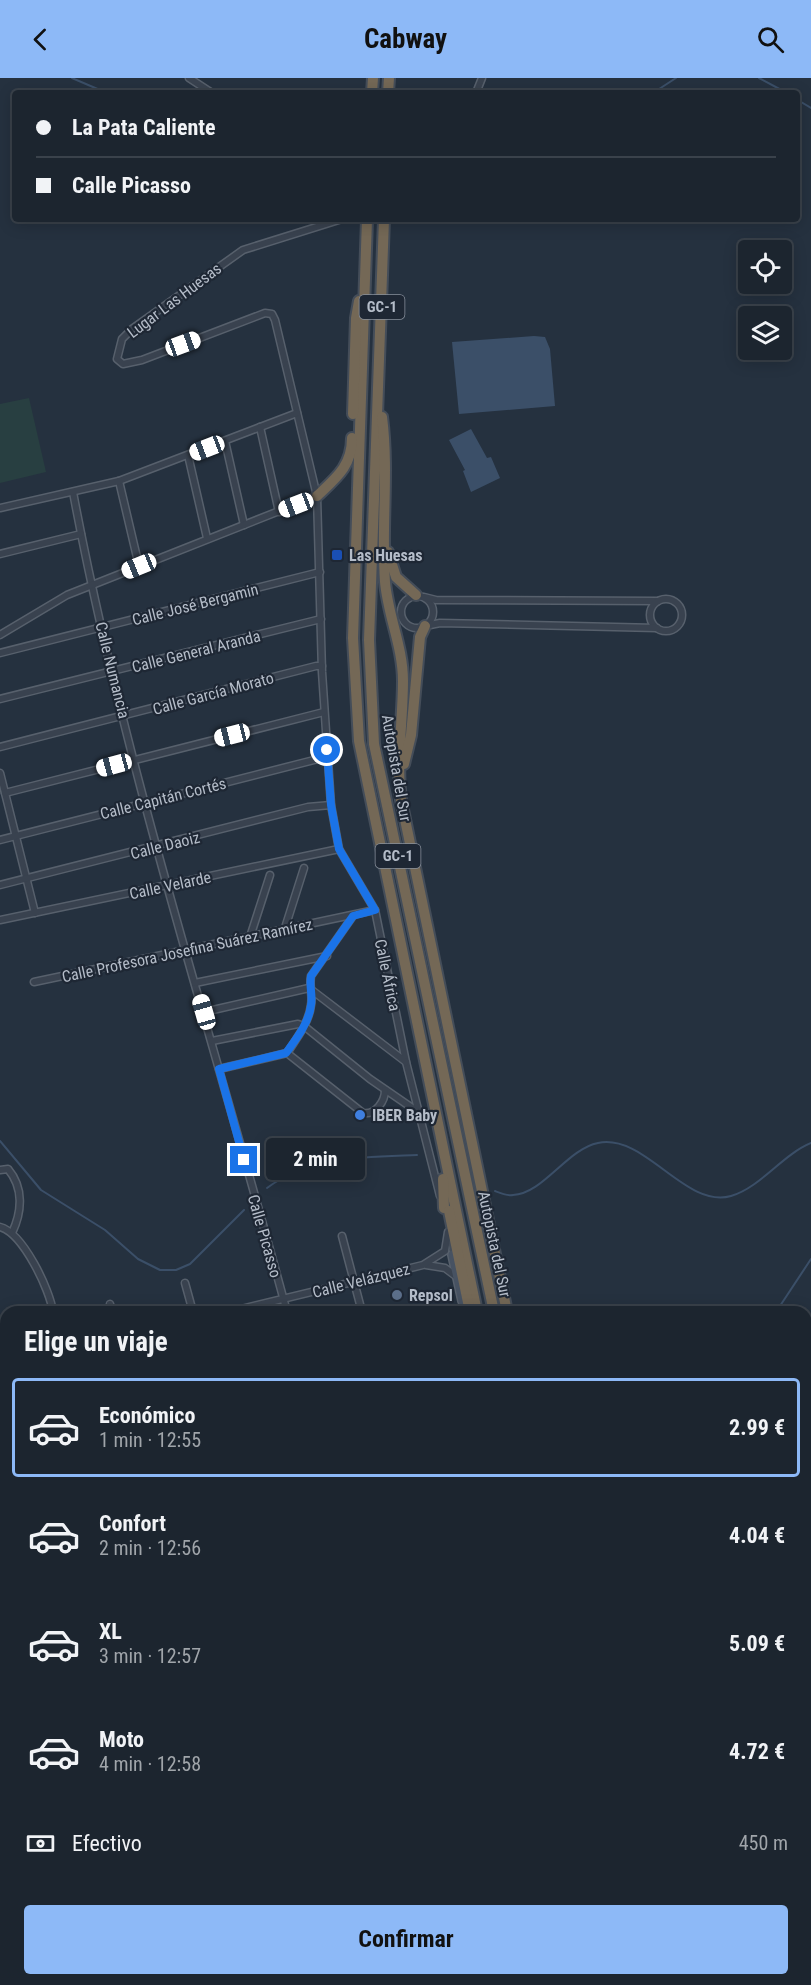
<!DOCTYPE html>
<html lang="es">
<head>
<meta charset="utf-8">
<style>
	body { margin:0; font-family:"Roboto Condensed",sans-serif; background:#29313b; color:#f1f3f6; height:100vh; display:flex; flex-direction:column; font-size:22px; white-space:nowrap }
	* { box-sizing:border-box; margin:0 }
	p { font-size:20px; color:#a0a5aa }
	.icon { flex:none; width:33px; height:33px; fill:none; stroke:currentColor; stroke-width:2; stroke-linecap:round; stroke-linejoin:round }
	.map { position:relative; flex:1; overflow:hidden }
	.side { position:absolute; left:0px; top:1228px; width:812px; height:680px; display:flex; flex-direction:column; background:#1c252f; border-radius:18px 18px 0 0; box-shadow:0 3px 15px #0003,0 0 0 2px #3a424b }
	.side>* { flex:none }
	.hud { position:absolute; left:12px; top:12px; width:788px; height:132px; border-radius:6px; box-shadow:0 3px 15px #0003,0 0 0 2px #3a424b; display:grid; align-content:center; height:132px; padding:0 24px; background:#1c252f }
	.tools { position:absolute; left:738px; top:162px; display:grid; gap:12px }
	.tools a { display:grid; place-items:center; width:54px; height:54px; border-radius:6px; background:#1c252f; box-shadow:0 3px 15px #0003,0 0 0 2px #3a424b; font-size:30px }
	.end { position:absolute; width:27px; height:27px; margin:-14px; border:8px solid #1a73e8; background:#fff; box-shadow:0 0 0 3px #fff }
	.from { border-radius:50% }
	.bubble { position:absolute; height:42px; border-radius:6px; background:#1c252f; box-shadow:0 3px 15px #0003,0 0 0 2px #3a424b; font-size:20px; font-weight:700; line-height:42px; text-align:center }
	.car { position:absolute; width:18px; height:36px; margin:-18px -9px; border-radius:8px; box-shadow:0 0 4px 2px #0007; background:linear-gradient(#fff 24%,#345 0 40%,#fff 0 76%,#345 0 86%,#fff 0) }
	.hud b { display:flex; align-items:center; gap:21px; height:57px; font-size:22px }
	.hud b+b { border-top:2px solid #3a424b }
	.hud i { width:15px; height:15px; background:#f1f3f6 }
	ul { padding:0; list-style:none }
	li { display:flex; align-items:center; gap:18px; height:99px; margin:0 12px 9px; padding:0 12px; border:3px solid transparent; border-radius:6px }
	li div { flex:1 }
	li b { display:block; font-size:22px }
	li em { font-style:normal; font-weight:700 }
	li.active { border-color:#8db9f7 }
	li>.icon { width:54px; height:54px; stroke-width:1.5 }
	h2 { padding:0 24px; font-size:27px; line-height:72px }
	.pay { display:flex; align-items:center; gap:15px; height:66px; padding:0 24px; font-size:22px }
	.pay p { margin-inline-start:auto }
	.primary-button { display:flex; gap:12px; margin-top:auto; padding:12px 24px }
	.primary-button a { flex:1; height:69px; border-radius:6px; background:#8db9f7; color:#111; font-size:24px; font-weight:700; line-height:69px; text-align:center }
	header { display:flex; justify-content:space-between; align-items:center; height:78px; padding:0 24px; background:#8db9f7; color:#111; font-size:27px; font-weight:700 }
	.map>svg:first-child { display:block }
	.green { fill:#283f41 }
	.water { fill:#3b4f68 }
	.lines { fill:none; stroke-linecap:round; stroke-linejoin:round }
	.stream { stroke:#3b4f68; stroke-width:2 }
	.street-casing { stroke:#57606c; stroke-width:9 }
	.secondary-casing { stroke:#57606c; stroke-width:12 }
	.highway-casing { stroke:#444d59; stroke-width:14 }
	.street { stroke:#39424f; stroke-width:6 }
	.secondary { stroke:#475262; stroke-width:9 }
	.highway { stroke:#746856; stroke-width:10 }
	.route { stroke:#1a73e8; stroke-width:8 }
	.transit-dot { fill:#1a4fb4; stroke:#1e2734; stroke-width:2 }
	.shop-dot { fill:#3f7fe0; stroke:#1e2734; stroke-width:2 }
	.service-dot { fill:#5c6f8a; stroke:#1e2734; stroke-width:2 }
	.labels { text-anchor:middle; stroke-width:4.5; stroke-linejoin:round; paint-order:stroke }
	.shield { fill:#1e2734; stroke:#88909c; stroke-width:1.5 }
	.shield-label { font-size:15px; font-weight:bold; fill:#b5bdc9 }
	.street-label { font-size:16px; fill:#b5bdc9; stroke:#1e2734 }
	.poi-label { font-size:16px; font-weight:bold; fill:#b5bdc9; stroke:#1e2734; text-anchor:start }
</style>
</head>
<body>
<header><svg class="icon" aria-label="back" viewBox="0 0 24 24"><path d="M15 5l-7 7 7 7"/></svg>Cabway<svg class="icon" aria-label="search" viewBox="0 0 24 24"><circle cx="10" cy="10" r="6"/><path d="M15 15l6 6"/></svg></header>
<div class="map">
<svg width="811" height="1907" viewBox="0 0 811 1907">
	<rect width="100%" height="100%" fill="#25313f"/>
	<path class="green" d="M29 320 46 394 0 405V326Z"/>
	<g class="water">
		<path d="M534 258 545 259 550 271 555 328 459 336 452 264Z"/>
		<path d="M471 351 487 380 491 379 500 400 471 414 463 393 465 392 449 362Z"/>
		<path d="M6 1864V1902H45L46 1907H0V1866Z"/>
	</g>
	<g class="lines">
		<g class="stream">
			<path d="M72 0 107 15"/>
			<path d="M759 0 787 15"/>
			<path d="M653 15 676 0"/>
			<path d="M796 21 811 30"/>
			<path d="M0 1063 41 1112 105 1152 138 1181 160 1192H176L190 1186 244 1132"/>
			<path d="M267 1110C310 1078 366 1079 417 1077"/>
			<path d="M495 1113C500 1115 507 1118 513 1117 543 1116 567 1071 598 1065 645 1055 685 1131 731 1118 761 1109 782 1077 811 1065"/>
			<path d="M776 1234 811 1181"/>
			<path d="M0 1401 6 1397"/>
		</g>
		<defs>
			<g id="street">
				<path d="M189 0 212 15"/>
				<path d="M476 15 482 0"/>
				<path d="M342 141 243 172 132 251 122 261 117 281 123 286 142 282 265 235 272 236 275 242 317 418 322 594 331 727 339 771 375 832 406 984 440 1118"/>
				<path d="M260 349 279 434"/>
				<path d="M225 363 244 447"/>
				<path d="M188 377 207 460"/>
				<path d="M119 403 139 488"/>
				<path d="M73 414C125 692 214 962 287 1234"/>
				<path d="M0 430 119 403 297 335"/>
				<path d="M0 476 81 456"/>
				<circle cx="417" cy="534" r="16"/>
				<path d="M424 519 436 522 658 523"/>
				<circle cx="666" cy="537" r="16"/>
				<path d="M425 548 440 545 657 550"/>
				<path d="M0 557 67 517 317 418"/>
				<path d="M0 575 320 494"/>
				<path d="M0 621 321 541"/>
				<path d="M0 669 316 588H322"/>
				<path d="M0 695 35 835"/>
				<path d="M5 715 324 634"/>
				<path d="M0 762 322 680 327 681"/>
				<path d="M0 807 308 729 331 727"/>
				<path d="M0 842 339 771"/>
				<path d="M284 853 304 790"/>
				<path d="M250 859 270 797"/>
				<path d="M34 904 375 832"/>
				<path d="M195 905 327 878"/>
				<path d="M309 910 406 984"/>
				<path d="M204 934 309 910"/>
				<path d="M212 963 298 946 304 948 370 1001 418 1034"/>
				<path d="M287 975C296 961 309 945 311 927 313 917 309 909 311 898L353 838"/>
				<path d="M287 975 363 1035C376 1037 385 1023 385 1012"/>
				<path d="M219 991 287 975"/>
				<path d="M0 1092 8 1091C24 1110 22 1134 12 1155"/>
				<path d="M0 1149C23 1155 50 1212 53 1234"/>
				<path d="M342 1158 362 1234"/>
				<path d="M426 1187 445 1190 457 1199"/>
				<path d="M185 1205 193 1234"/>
				<path d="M110 1226 112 1234"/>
				<path d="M229 1234 423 1187 445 1173 448 1154"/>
				<path d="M806 1296 811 1293"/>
				<path d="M806 1624 811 1644"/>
				<path d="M806 1757 811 1761"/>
			</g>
			<g id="secondary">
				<path d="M453 1177 463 1223"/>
				<path d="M806 1264 811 1262"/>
				<path d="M806 1276 811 1273"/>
			</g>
			<g id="highway">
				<path d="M372 15 373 0"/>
				<path d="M388 15 389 0"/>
				<path d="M367 141 353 560 359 663 477 1234"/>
				<path d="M384 141 369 562 374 666 494 1234"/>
				<path d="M353 336 356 240 359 223"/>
				<path d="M382 339C389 394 381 449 385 504 388 538 403 569 403 603 403 643 396 682 401 722L507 1234"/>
				<path d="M317 418C336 400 352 388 352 360"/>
				<path d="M388 474 396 499 416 517"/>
				<path d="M404 686 411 657 420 559 425 548"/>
				<path d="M443 1101 444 1130"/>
				<path d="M449 1133 470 1234"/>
				<path d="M479 1902V1907"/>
				<path d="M498 1902 499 1907"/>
			</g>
		</defs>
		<use href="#street" class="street-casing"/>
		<use href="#secondary" class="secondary-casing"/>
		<use href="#highway" class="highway-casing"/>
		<use href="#street" class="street"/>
		<use href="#secondary" class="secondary"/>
		<use href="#highway" class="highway"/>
	</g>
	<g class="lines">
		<path class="route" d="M244 1082 219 991 286 975C296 961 309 945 311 927 313 917 309 909 311 898L353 838 375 832 339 771 331 727 327 672"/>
	</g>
	<rect class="transit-dot" x="331" y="471" width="12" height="12" rx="3"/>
	<circle class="shop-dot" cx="360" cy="1037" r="6"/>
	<circle class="service-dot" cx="397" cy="1217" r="6"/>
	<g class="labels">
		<g class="shield">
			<rect x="359.5" y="217" width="45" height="24" rx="4.5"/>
			<rect x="375.5" y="766" width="45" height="24" rx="4.5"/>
		</g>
		<g class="shield-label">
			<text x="382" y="234">GC-1</text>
			<text x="398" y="783">GC-1</text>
		</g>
		<g class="street-label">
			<text transform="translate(174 222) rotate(-37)" y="6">Lugar Las Huesas</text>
			<text transform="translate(195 526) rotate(-14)" y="6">Calle José Bergamin</text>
			<text transform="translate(196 573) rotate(-14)" y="6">Calle General Aranda</text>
			<text transform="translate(113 592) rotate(76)" y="6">Calle Numancia</text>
			<text transform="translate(213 615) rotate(-15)" y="6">Calle García Morato</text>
			<text transform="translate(397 690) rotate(80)" y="6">Autopista del Sur</text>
			<text transform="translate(163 720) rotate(-14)" y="6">Calle Capitán Cortés</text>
			<text transform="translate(165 767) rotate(-14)" y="6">Calle Daoiz</text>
			<text transform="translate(170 807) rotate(-12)" y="6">Calle Velarde</text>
			<text transform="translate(187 872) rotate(-12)" y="6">Calle Profesora Josefina Suárez Ramírez</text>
			<text transform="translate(388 897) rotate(78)" y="6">Calle África</text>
			<text transform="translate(265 1158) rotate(74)" y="6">Calle Picasso</text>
			<text transform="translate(495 1166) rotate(78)" y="6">Autopista del Sur</text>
			<text transform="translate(361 1202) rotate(-14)" y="6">Calle Velázquez</text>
		</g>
		<g class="poi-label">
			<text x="349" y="483">Las Huesas</text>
			<text x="372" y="1043">IBER Baby</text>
			<text x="409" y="1223">Repsol</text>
		</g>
	</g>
</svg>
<div class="tools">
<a><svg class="icon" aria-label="locate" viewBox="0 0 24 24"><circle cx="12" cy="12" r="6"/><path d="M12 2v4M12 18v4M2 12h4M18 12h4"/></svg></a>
<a><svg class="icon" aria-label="layers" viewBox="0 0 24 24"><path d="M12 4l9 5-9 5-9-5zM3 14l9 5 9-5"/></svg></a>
</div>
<i class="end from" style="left:327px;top:672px"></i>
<i class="end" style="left:244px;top:1082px"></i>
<div class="bubble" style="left:266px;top:1060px;width:99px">2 min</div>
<i class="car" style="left:183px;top:266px;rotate:70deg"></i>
<i class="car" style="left:207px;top:370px;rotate:249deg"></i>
<i class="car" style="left:296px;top:427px;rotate:249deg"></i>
<i class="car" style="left:139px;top:488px;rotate:248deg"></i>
<i class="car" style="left:232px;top:657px;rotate:256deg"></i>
<i class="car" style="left:114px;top:687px;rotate:255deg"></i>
<i class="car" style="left:204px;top:934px;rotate:344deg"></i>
<div class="hud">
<b><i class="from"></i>La Pata Caliente</b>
<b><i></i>Calle Picasso</b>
</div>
<section class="side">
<h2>Elige un viaje</h2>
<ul>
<li class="active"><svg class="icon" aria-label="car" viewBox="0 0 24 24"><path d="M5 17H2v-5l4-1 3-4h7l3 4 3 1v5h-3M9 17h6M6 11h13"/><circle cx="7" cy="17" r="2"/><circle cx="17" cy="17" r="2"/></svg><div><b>Económico</b><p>1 min · 12:55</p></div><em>2.99 €</em></li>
<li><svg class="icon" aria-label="car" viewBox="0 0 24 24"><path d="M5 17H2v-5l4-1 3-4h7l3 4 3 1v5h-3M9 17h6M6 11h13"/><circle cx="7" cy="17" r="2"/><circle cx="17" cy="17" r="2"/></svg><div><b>Confort</b><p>2 min · 12:56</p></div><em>4.04 €</em></li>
<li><svg class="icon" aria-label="car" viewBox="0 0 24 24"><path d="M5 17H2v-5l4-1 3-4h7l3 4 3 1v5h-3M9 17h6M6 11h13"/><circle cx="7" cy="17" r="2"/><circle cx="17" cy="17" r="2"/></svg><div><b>XL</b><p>3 min · 12:57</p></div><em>5.09 €</em></li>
<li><svg class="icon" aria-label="car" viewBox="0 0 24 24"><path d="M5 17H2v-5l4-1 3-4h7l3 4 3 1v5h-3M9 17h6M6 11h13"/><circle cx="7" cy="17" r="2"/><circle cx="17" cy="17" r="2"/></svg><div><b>Moto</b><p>4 min · 12:58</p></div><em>4.72 €</em></li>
</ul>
<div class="pay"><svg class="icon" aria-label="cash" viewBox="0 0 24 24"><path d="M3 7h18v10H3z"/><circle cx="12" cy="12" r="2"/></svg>Efectivo<p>450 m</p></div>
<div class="primary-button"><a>Confirmar</a></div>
</section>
</div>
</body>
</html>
